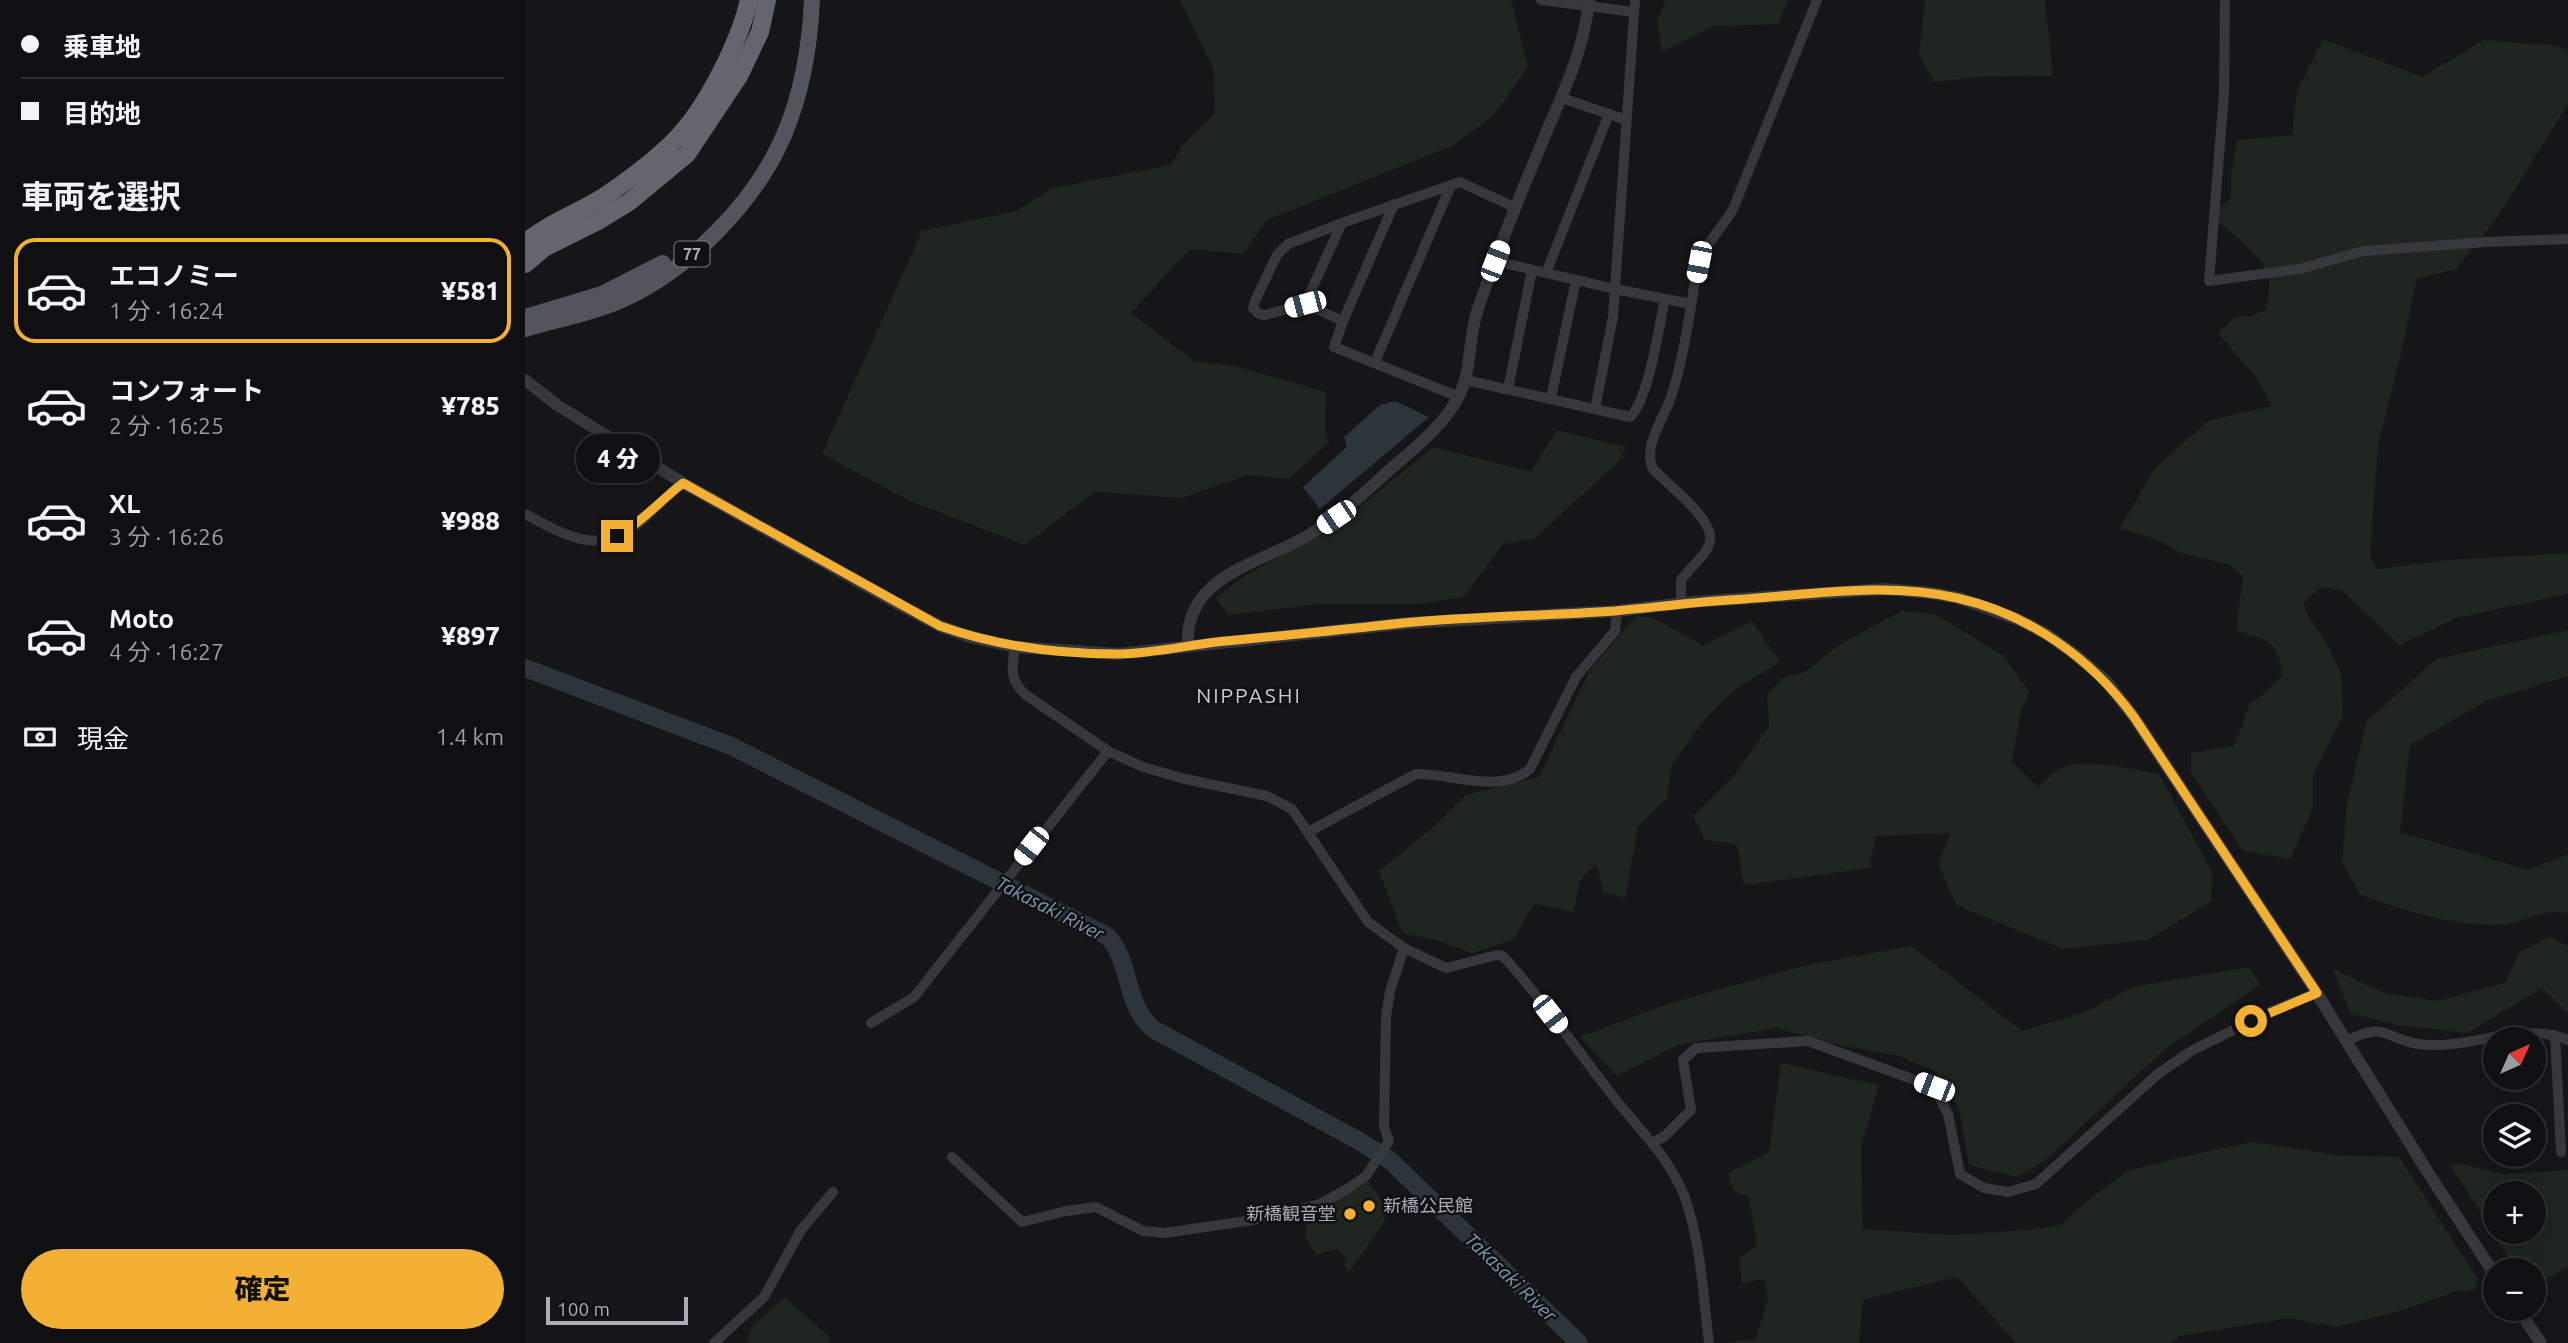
<!DOCTYPE html>
<html lang="ja">
<head>
<meta charset="utf-8">
<style>
	body { margin:0; font-family:Ubuntu,"Noto Sans JP",sans-serif; background:#1e1e20; color:#f1f3f6; height:100vh; display:flex; flex-direction:column; font-size:26px; white-space:nowrap }
	* { box-sizing:border-box; margin:0 }
	p { font-size:23px; color:#9c9d9f }
	.icon { flex:none; width:38px; height:38px; fill:none; stroke:currentColor; stroke-width:2; stroke-linecap:round; stroke-linejoin:round }
	.map { position:relative; flex:1; overflow:hidden }
	.panel { display:flex; flex-direction:column; background:#101012; width:525px }
	.panel>* { flex:none }
	.top-card { display:grid; align-content:center; height:154px; padding:0 21px; background:#101012 }
	.needle { width:46px; rotate:45deg }
	.controls { position:absolute; left:1958px; top:1027px; display:grid; gap:14px }
	.controls a { display:grid; place-items:center; width:63px; height:63px; border-radius:50%; background:#101012; box-shadow:0 4px 18px #0003,0 0 0 2px #303032; font-size:35px }
	.scale { position:absolute; left:21px; bottom:18px; width:142px; box-sizing:border-box; padding-left:7px; border:4px solid #a8adb8; border-top:0; font-size:19px; line-height:24px; white-space:nowrap; color:#a8adb8; -webkit-text-stroke:5px #111113; paint-order:stroke }
	.end { position:absolute; width:32px; height:32px; margin:-16px; border:9px solid #f2b134; background:#111; box-shadow:0 0 0 4px #111 }
	.from { border-radius:50% }
	.bubble { position:absolute; height:49px; border-radius:24px; background:#101012; box-shadow:0 4px 18px #0003,0 0 0 2px #303032; font-size:23px; font-weight:800; line-height:49px; text-align:center }
	.car { position:absolute; width:21px; height:42px; margin:-21px -10px; border-radius:9px; box-shadow:0 0 5px 2px #0007; background:linear-gradient(#fff 24%,#345 0 40%,#fff 0 76%,#345 0 86%,#fff 0) }
	.top-card b { display:flex; align-items:center; gap:24px; height:66px; font-size:26px }
	.top-card b+b { border-top:2px solid #303032 }
	.top-card i { width:18px; height:18px; background:#f1f3f6 }
	ul { padding:0; list-style:none }
	li { display:flex; align-items:center; gap:21px; height:105px; margin:0 14px 10px; padding:0 7px; border:4px solid transparent; border-radius:21px }
	li div { flex:1 }
	li b { display:block; font-size:26px }
	li em { font-style:normal; font-weight:800 }
	li.selected { border-color:#f2b134 }
	li>.icon { width:63px; height:63px; stroke-width:1.5 }
	h2 { padding:0 21px; font-size:32px; line-height:84px }
	.pay { display:flex; align-items:center; gap:18px; height:77px; padding:0 21px; font-size:26px }
	.pay p { margin-inline-start:auto }
	.primary-button { display:flex; gap:14px; margin-top:auto; padding:14px 21px }
	.primary-button a { flex:1; height:80px; border-radius:42px; background:#f2b134; color:#111; font-size:28px; font-weight:800; line-height:80px; text-align:center }
	main { display:flex; flex:1; min-height:0 }
	.map>svg:first-child { display:block }
	.green { fill:#1e261f; fill-rule:evenodd }
	.water { fill:#2c353c }
	.lines { fill:none; stroke-linecap:round; stroke-linejoin:round }
	.river { stroke:#2c353c; stroke-width:18 }
	.minor { stroke:#37383d; stroke-width:10 }
	.tertiary { stroke:#37383d; stroke-width:12 }
	.primary { stroke:#53555c; stroke-width:16 }
	.motorway { stroke:#63666e; stroke-width:18 }
	.route { stroke:#f2b134; stroke-width:9 }
	.poi-dot { fill:#f2b134; stroke:#111113; stroke-width:2.5 }
	.labels { text-anchor:middle; stroke-width:5; stroke-linejoin:round; paint-order:stroke }
	.shield { fill:#111113; stroke:#7b7e86; stroke-width:2 }
	.shield-label { font-size:16px; font-weight:bold; fill:#a8adb8 }
	.poi-label { font-size:18px; fill:#a8adb8; stroke:#111113; text-anchor:start }
	.water-label { font-size:19px; font-style:italic; fill:#7f9bb3; stroke:#111113 }
	.quarter-label { font-size:21px; letter-spacing:2px; fill:#c9ccd4; stroke:#111113 }
</style>
</head>
<body>
<main>
<section class="panel">
<div class="top-card">
<b><i class="from"></i>乗車地</b>
<b><i></i>目的地</b>
</div>
<h2>車両を選択</h2>
<ul>
<li class="selected"><svg class="icon" aria-label="car" viewBox="0 0 24 24"><path d="M5 17H2v-5l4-1 3-4h7l3 4 3 1v5h-3M9 17h6M6 11h13"/><circle cx="7" cy="17" r="2"/><circle cx="17" cy="17" r="2"/></svg><div><b>エコノミー</b><p>1 分 · 16:24</p></div><em>¥581</em></li>
<li><svg class="icon" aria-label="car" viewBox="0 0 24 24"><path d="M5 17H2v-5l4-1 3-4h7l3 4 3 1v5h-3M9 17h6M6 11h13"/><circle cx="7" cy="17" r="2"/><circle cx="17" cy="17" r="2"/></svg><div><b>コンフォート</b><p>2 分 · 16:25</p></div><em>¥785</em></li>
<li><svg class="icon" aria-label="car" viewBox="0 0 24 24"><path d="M5 17H2v-5l4-1 3-4h7l3 4 3 1v5h-3M9 17h6M6 11h13"/><circle cx="7" cy="17" r="2"/><circle cx="17" cy="17" r="2"/></svg><div><b>XL</b><p>3 分 · 16:26</p></div><em>¥988</em></li>
<li><svg class="icon" aria-label="car" viewBox="0 0 24 24"><path d="M5 17H2v-5l4-1 3-4h7l3 4 3 1v5h-3M9 17h6M6 11h13"/><circle cx="7" cy="17" r="2"/><circle cx="17" cy="17" r="2"/></svg><div><b>Moto</b><p>4 分 · 16:27</p></div><em>¥897</em></li>
</ul>
<div class="pay"><svg class="icon" aria-label="cash" viewBox="0 0 24 24"><path d="M3 7h18v10H3z"/><circle cx="12" cy="12" r="2"/></svg>現金<p>1.4 km</p></div>
<div class="primary-button"><a>確定</a></div>
</section>
<div class="map">
<svg width="2043" height="1343" viewBox="0 0 2043 1343">
	<rect width="100%" height="100%" fill="#161618"/>
	<g class="green">
		<path d="M655 0H986L1003 66 969 115 929 145 742 220 718 254 665 249 606 313 669 361 713 367 801 392 800 429 804 442 764 479 722 475 657 498 569 492 500 545 385 501 297 454 397 231 491 211 528 188 646 165 657 146 690 114 689 70Z"/>
		<path d="M1141 0H1263L1253 24 1189 26 1137 52 1132 22Z"/>
		<path d="M1400 0H1520L1528 76 1453 77 1409 82 1394 54Z"/>
		<path d="M1798 39 1897 77 1959 40 2025 45 2043 50V104L1972 218 1931 269 1892 279 1876 354 1853 446 1845 556 1852 569 1924 560 2043 553V594L1931 618 1874 645 1818 591 1796 587 1779 602 1780 611 1802 644 1817 677 1818 715 1788 775V808L1765 859 1718 851 1666 773V753L1709 746 1725 704 1739 694 1757 676C1754 640 1743 640 1711 631L1718 576 1705 565 1655 553 1633 540 1595 528 1630 468 1683 421 1747 406 1731 377 1693 333 1709 318 1726 316 1741 310C1742 301 1745 291 1744 282 1743 257 1703 233 1686 214L1706 198V174L1712 140 1767 135 1772 91Z"/>
		<path d="M1032 430 1101 447 1094 461 1009 539 978 544 939 597 894 604H795L703 615 691 598 719 576 809 528 908 447 1006 472Z"/>
		<path d="M1377 611 1410 614 1479 656 1505 693 1496 710 1487 762 1513 787C1520 782 1527 773 1535 769 1558 758 1610 769 1634 774L1687 872 1686 901 1623 940 1538 949 1431 905 1413 863 1426 833 1350 836 1345 868 1219 885 1212 844 1180 840 1168 816 1209 776 1244 726 1242 695 1258 678 1280 672 1314 645Z"/>
		<path d="M1111 616 1126 617 1178 645 1227 621 1255 662 1211 689 1180 719 1147 765 1142 798 1113 827 1100 898 1079 893 1071 864 1054 882 1049 912 1009 904 988 940 947 953 914 941 877 933 854 871 906 829 941 795 1014 777 1065 670Z"/>
		<path d="M2043 630V676L1961 701 1885 745 1875 832 2003 870 2043 854V914C2019 906 1994 926 1969 925 1921 924 1880 911 1836 895L1817 863 1822 803 1842 721 1911 659Z"/>
		<path d="M2024 937 2043 946V1013L2017 988 1942 1033 1872 1025 1826 1014 1808 969 1860 993 1912 1001 1980 983 1995 952Z"/>
		<path d="M1386 946 1497 1031 1560 1012 1607 987 1724 967 1735 985 1640 1049 1521 1160 1493 1177 1444 1165 1434 1108 1410 1071 1374 1056 1305 1043 1252 1028 1152 1045 1092 1076 1055 1037 1142 1004 1282 965Z"/>
		<path d="M1256 1063 1354 1085 1336 1147 1338 1229 1428 1235 1504 1230 1536 1225 1558 1204 1602 1171 1648 1159 1727 1142 1812 1155 1874 1157 1953 1279 1950 1290 1932 1291 1875 1311 1811 1327 1764 1318 1655 1336 1645 1343H1491L1432 1277 1338 1300 1334 1343H1197L1231 1339 1243 1298 1239 1279 1217 1283 1214 1258 1232 1245 1224 1197 1209 1191 1203 1173 1244 1152Z"/>
		<path d="M1934 1163 1979 1174 2043 1170V1267L2009 1286V1270H1991L1926 1166ZM1970 1194H2009V1232H1970Z"/>
		<path d="M841 1178 863 1210C856 1233 836 1252 824 1273L819 1265 821 1256 812 1249 791 1255 781 1237 780 1209Z"/>
		<path d="M260 1298 304 1336V1343H221L229 1324Z"/>
	</g>
	<path class="water" d="M870 401 904 417 795 509 778 487 822 447 819 437 855 405Z"/>
	<g class="lines">
		<path class="river" d="M0 668 206 746 582 936C607 961 598 1003 628 1029L834 1141 866 1161 1054 1343"/>
		<g class="minor">
			<path d="M1016 0 1109 12"/>
			<path d="M1700 0 1699 93 1684 281 1774 269 1839 251 1961 242 2043 239"/>
			<path d="M1037 98 1101 120"/>
			<path d="M970 261 1090 289 1166 304"/>
			<path d="M1021 273 1084 114"/>
			<path d="M780 304 817 223"/>
			<path d="M818 321 869 204"/>
			<path d="M850 362 926 185"/>
			<path d="M940 380 1105 417C1124 399 1134 326 1140 299"/>
			<path d="M983 389 1007 270"/>
			<path d="M934 397 809 347 818 321 780 304 740 315 734 314 728 308 730 301 752 255 763 244 817 223 935 182 991 208"/>
			<path d="M1026 398 1051 280"/>
			<path d="M1070 409 1088 317 1110 0"/>
			<path d="M0 514C39 535 74 557 114 523 129 510 142 495 158 483"/>
			<path d="M1156 603V580C1164 568 1182 556 1185 541 1190 520 1142 484 1129 470 1116 450 1138 419 1145 400 1160 356 1165 308 1173 263 1181 242 1199 227 1209 207L1292 0"/>
			<path d="M490 647C487 668 484 680 501 695L583 751 618 767 660 779 742 796 767 809 843 922 879 948 921 968 972 955 978 956C1019 1001 1053 1052 1091 1100 1116 1131 1144 1158 1159 1195 1176 1241 1178 1295 1184 1343"/>
			<path d="M783 832 891 774C927 773 974 795 1005 769L1051 677 1090 631 1092 611"/>
			<path d="M346 1023 389 997 583 751"/>
			<path d="M2030 1035 2036 1152"/>
			<path d="M1822 1041C1861 1021 1858 1038 1893 1044 1944 1051 1994 1020 2043 1040"/>
			<path d="M1127 1143 1140 1136 1166 1110 1158 1060 1171 1048 1283 1041 1409 1087 1423 1114 1435 1174 1459 1188 1483 1192 1511 1184 1634 1073 1668 1050 1747 1011 1792 993"/>
			<path d="M427 1157 497 1222 541 1211 571 1207 618 1231 640 1233 728 1220 795 1204 824 1188 841 1176 864 1141 859 1126 861 1017 865 991 879 948"/>
			<path d="M189 1343 239 1297 276 1230 308 1192"/>
		</g>
		<g class="tertiary">
			<path d="M0 380 32 405 158 483 375 605 415 626 445 637 490 647 593 654 883 623 1092 611 1168 602 1359 589 1406 593 1434 598 1492 619 1523 635 1552 656 1581 681 1609 717 1786 984 1902 1171 1970 1275"/>
			<path d="M663 645C659 573 739 564 787 533 814 516 838 495 861 473 886 451 918 427 934 396 947 370 943 337 953 309 971 255 992 202 1014 150 1034 100 1059 55 1064 0"/>
			<path d="M1993 1309 2016 1343"/>
		</g>
		<g class="primary">
			<path d="M0 317 77 294 138 263"/>
			<path d="M0 329C30 320 63 314 92 302 160 274 230 203 259 135 277 93 285 45 287 0"/>
		</g>
		<g class="motorway">
			<path d="M0 243C24 222 57 212 83 194 106 178 130 160 150 140 181 109 214 43 224 0"/>
			<path d="M0 264 19 248 73 221 104 202 162 154 214 76 235 32 242 0"/>
		</g>
	</g>
	<g class="lines">
		<path class="route" d="M92 536C117 522 135 501 158 483L415 626C472 646 531 654 592 654 625 654 658 646 691 642 753 636 816 630 878 623 948 616 1019 616 1090 611 1133 607 1177 601 1220 599 1290 594 1363 582 1432 598 1504 614 1566 658 1609 717L1792 993 1726 1021"/>
	</g>
	<g class="poi-dot">
		<circle cx="844" cy="1206" r="7"/>
		<circle cx="825" cy="1214" r="7"/>
	</g>
	<g class="labels">
		<rect class="shield" x="149.5" y="241.5" width="35" height="25" rx="5"/>
		<g class="shield-label">
			<text x="167" y="260">77</text>
		</g>
		<g class="poi-label">
			<text x="858" y="1212">新橋公民館</text>
			<text x="811" y="1220" text-anchor="end">新橋観音堂</text>
		</g>
		<g class="water-label">
			<text transform="translate(525 908) rotate(27)" y="7">Takasaki River</text>
			<text transform="translate(986 1277) rotate(44)" y="7">Takasaki River</text>
		</g>
		<g class="quarter-label">
			<text x="724" y="703">NIPPASHI</text>
		</g>
	</g>
</svg>
<div class="controls">
<a><svg class="needle" viewBox="-14 -14 28 28"><path d="M0-13l5 13h-10z" fill="#e53935"/><path d="M0 13l5-13h-10z" fill="#9c9d9f"/></svg></a>
<a><svg class="icon" aria-label="layers" viewBox="0 0 24 24"><path d="M12 4l9 5-9 5-9-5zM3 14l9 5 9-5"/></svg></a>
<a>+</a>
<a>−</a>
</div>
<div class="scale">100 m</div>
<i class="end from" style="left:1726px;top:1021px"></i>
<i class="end" style="left:92px;top:536px"></i>
<div class="bubble" style="left:51px;top:434px;width:84px">4 分</div>
<i class="car" style="left:970px;top:261px;rotate:21deg"></i>
<i class="car" style="left:1174px;top:262px;rotate:191deg"></i>
<i class="car" style="left:780px;top:304px;rotate:255deg"></i>
<i class="car" style="left:811px;top:517px;rotate:236deg"></i>
<i class="car" style="left:506px;top:846px;rotate:218deg"></i>
<i class="car" style="left:1025px;top:1014px;rotate:142deg"></i>
<i class="car" style="left:1409px;top:1087px;rotate:291deg"></i>
</div>
</main>
</body>
</html>
